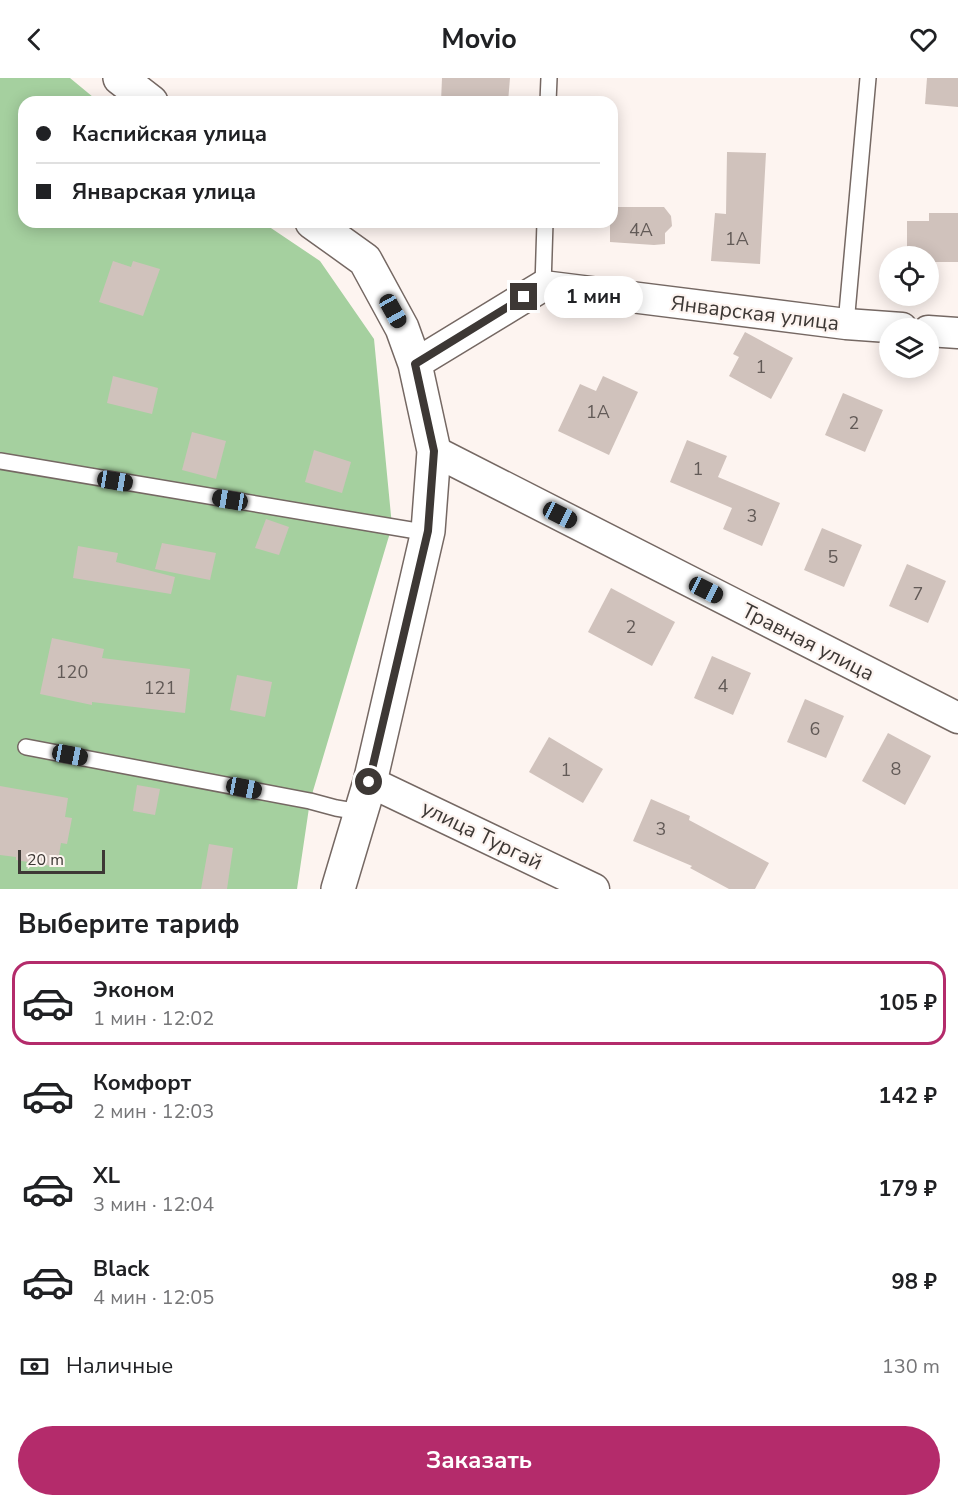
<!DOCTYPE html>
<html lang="ru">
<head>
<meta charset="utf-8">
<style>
	body { margin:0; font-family:"Nunito Sans",sans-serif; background:#f2f2f2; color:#202124; height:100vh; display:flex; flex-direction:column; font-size:22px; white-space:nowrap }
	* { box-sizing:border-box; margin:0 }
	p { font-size:20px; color:#757577 }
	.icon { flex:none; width:33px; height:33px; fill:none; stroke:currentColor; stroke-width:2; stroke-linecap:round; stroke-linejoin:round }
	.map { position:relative; height:811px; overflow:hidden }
	.drawer { display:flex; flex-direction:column; background:#fff; flex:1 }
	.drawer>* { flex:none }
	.top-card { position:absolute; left:18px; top:18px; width:600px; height:132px; border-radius:18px; box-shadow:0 3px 15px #0003; display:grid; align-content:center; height:132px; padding:0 18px; background:#fff }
	.controls { position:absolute; left:879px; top:168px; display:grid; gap:12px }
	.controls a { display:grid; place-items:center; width:60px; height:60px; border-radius:50%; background:#fff; box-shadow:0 3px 15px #0003; font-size:30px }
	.scale { position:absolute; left:18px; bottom:15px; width:87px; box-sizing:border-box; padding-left:6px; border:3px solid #3d3835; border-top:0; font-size:16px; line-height:21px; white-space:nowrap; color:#3d3835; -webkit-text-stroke:4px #fdf4f0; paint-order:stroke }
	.end { position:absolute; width:27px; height:27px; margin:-14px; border:8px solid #3d3835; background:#fff; box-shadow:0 0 0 3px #fff }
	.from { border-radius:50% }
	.bubble { position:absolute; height:42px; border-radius:21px; background:#fff; box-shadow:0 3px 15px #0003; font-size:20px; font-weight:700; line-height:42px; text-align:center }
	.car { position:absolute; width:18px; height:36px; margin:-18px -9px; border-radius:8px; box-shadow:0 0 4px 2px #0007; background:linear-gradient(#222 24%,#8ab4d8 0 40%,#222 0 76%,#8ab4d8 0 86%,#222 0) }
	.top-card b { display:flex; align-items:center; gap:21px; height:57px; font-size:22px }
	.top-card b+b { border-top:2px solid #e0e0e0 }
	.top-card i { width:15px; height:15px; background:#202124 }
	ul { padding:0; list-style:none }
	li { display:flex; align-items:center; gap:18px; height:84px; margin:0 12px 9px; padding:0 6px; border:3px solid transparent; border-radius:18px }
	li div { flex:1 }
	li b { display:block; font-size:22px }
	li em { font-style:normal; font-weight:700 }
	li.selected { border-color:#b42b6b }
	li>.icon { width:54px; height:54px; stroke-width:1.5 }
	h2 { padding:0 18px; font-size:27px; line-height:72px }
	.pay { display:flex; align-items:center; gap:15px; height:66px; padding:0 18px; font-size:22px }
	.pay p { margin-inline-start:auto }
	.button { display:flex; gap:12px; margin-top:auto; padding:12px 18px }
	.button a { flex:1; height:69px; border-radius:36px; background:#b42b6b; color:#fff; font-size:24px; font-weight:700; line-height:69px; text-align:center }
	header { display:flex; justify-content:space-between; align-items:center; height:78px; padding:0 18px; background:#fff; font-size:27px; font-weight:700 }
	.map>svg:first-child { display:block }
	.green { fill:#a5d09f }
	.building { fill:#d0c2bc }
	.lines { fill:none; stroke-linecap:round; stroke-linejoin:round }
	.lane-casing { stroke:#756863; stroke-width:18 }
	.street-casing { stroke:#756863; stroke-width:33 }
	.secondary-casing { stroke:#756863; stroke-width:36 }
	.lane { stroke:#fff; stroke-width:15 }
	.street { stroke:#fff; stroke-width:30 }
	.secondary { stroke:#fff; stroke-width:33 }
	.route { stroke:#3d3835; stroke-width:8 }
	.labels { text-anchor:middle; stroke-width:4.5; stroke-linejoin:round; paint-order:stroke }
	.number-label { font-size:18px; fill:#625a57 }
	.street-label { font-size:21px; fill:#3d3835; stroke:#fdf4f0 }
</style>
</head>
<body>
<header><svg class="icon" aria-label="back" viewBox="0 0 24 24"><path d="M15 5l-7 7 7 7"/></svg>Movio<svg class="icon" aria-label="heart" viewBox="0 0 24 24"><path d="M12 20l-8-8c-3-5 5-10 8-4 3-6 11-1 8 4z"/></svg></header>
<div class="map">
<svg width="958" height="811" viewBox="0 0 958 811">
	<rect width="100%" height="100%" fill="#fdf4f0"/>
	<path class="green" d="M0 0H70L99 24H24V144H262L320 183 374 261 392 448 310 723 297 811H0Z"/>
	<g class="building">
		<path d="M442 0H510L508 24H441Z"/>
		<path d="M927 0H958V29L925 26Z"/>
		<path d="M727 74 766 75 760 186 711 183 715 135 726 136Z"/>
		<path d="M618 129H664L671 138 672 148 665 155V166L654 167 610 164V144H612V135Z"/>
		<path d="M929 135H958V184H928V178H907V143H929Z"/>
		<path d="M113 183 131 189 133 183 160 191 143 238 99 224Z"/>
		<path d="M745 254 793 280 771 321 729 298 739 279 733 276Z"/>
		<path d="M113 298 158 310 152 336 107 325Z"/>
		<path d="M603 298 638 314 609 377 558 353 580 306 596 313Z"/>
		<path d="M843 315 883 332 865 374 825 357Z"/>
		<path d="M192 354 226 363 216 401 182 392Z"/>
		<path d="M687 362 727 378 718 399 780 425 762 468 723 451 732 430 670 404Z"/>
		<path d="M314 372 351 384 342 415 305 404Z"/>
		<path d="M266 441 289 449 279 477 255 470Z"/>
		<path d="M822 450 862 467 844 509 804 492Z"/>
		<path d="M162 465 216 475 210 502 155 491Z"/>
		<path d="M78 468 118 475 116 484 175 499 171 516 73 500Z"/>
		<path d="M907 486 946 503 928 545 889 528Z"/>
		<path d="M611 510 675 544 652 588 588 554Z"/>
		<path d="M52 560 104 571 102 580 190 591 185 635 92 624V627L40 616Z"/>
		<path d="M712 578 751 595 733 637 694 620Z"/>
		<path d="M237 597 272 604 265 639 230 632Z"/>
		<path d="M805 621 844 638 826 680 787 664Z"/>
		<path d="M888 655 931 678 905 727 862 703Z"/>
		<path d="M549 659 603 691 583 725 529 694Z"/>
		<path d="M137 707 160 711 155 737 133 733Z"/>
		<path d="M0 708 68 720 65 739 72 740 67 766 61 765 57 789 16 782V779L0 777Z"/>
		<path d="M651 721 690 738 689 742 769 785 755 811H729L690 790 692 788 633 763Z"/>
		<path d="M209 766 233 770 227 811H201Z"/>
	</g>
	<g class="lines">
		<defs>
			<g id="lane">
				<path d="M548 24 549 0"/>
				<path d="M543 208 545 144"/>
				<path d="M846 246 868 0"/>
				<path d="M0 383 411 452 428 453"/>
				<path d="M26 669 310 723 336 730 360 734"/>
			</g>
			<g id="street">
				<path d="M928 253 958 255"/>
				<path d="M415 286 543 208 846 246 902 250"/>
				<path d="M434 373 958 640"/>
				<path d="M370 704 594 811"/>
			</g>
			<g id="secondary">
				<path d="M120 0 151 24"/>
				<path d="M312 144 365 182 402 250 415 286 434 373 428 453 370 704 338 811"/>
			</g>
		</defs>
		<use href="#lane" class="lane-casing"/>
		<use href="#street" class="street-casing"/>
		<use href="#secondary" class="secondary-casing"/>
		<use href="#lane" class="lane"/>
		<use href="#street" class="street"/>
		<use href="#secondary" class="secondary"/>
	</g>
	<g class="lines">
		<path class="route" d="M369 704 428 453 434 373 415 286 524 219"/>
	</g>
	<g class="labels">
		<g class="number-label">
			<text x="641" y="158">4А</text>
			<text x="737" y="167">1А</text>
			<text x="761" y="295">1</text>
			<text x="598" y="340">1А</text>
			<text x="854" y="351">2</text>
			<text x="698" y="397">1</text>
			<text x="752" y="444">3</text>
			<text x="833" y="485">5</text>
			<text x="918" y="522">7</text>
			<text x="631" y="555">2</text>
			<text x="72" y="600">120</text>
			<text x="723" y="614">4</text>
			<text x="160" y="616">121</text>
			<text x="815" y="657">6</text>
			<text x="896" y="697">8</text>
			<text x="566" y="698">1</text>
			<text x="661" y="757">3</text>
		</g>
		<g class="street-label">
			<text transform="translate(755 235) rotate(7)" y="7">Январская улица</text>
			<text transform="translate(808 564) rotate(27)" y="7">Травная улица</text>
			<text transform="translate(482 757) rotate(26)" y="7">улица Тургай</text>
		</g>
	</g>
</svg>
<div class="controls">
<a><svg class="icon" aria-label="locate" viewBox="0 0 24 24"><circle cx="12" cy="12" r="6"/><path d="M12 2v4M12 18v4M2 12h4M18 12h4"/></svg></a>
<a><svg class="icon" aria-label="layers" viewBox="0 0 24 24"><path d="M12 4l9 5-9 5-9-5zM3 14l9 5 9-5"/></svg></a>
</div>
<div class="scale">20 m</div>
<i class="end from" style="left:369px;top:704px"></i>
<i class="end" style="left:524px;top:219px"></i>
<div class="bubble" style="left:544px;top:198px;width:99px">1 мин</div>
<i class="car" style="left:393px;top:233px;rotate:151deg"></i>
<i class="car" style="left:115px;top:403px;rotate:99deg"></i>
<i class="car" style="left:230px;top:422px;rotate:280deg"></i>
<i class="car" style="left:560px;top:437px;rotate:117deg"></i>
<i class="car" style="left:706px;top:512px;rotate:117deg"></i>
<i class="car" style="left:70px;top:677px;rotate:101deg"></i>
<i class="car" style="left:244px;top:710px;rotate:101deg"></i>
<div class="top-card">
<b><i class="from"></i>Каспийская улица</b>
<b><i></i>Январская улица</b>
</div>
</div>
<section class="drawer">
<h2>Выберите тариф</h2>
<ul>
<li class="selected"><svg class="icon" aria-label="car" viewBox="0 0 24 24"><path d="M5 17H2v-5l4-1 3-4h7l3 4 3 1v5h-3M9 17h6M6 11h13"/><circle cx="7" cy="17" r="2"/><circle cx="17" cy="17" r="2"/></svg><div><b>Эконом</b><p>1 мин · 12:02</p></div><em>105 ₽</em></li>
<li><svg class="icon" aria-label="car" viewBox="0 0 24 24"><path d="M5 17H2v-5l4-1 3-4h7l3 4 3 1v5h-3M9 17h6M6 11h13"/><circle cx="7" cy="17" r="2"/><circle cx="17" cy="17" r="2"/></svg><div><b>Комфорт</b><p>2 мин · 12:03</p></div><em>142 ₽</em></li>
<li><svg class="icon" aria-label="car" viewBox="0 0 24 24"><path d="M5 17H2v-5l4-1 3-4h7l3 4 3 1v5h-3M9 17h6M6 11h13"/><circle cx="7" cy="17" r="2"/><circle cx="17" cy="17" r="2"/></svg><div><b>XL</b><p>3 мин · 12:04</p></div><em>179 ₽</em></li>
<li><svg class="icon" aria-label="car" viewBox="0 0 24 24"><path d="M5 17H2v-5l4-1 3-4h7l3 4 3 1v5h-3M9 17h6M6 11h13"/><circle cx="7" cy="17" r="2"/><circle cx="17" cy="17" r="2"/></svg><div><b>Black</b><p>4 мин · 12:05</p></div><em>98 ₽</em></li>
</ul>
<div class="pay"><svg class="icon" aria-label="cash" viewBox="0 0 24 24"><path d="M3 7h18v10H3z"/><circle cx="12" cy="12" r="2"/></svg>Наличные<p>130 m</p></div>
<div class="button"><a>Заказать</a></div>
</section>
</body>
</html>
